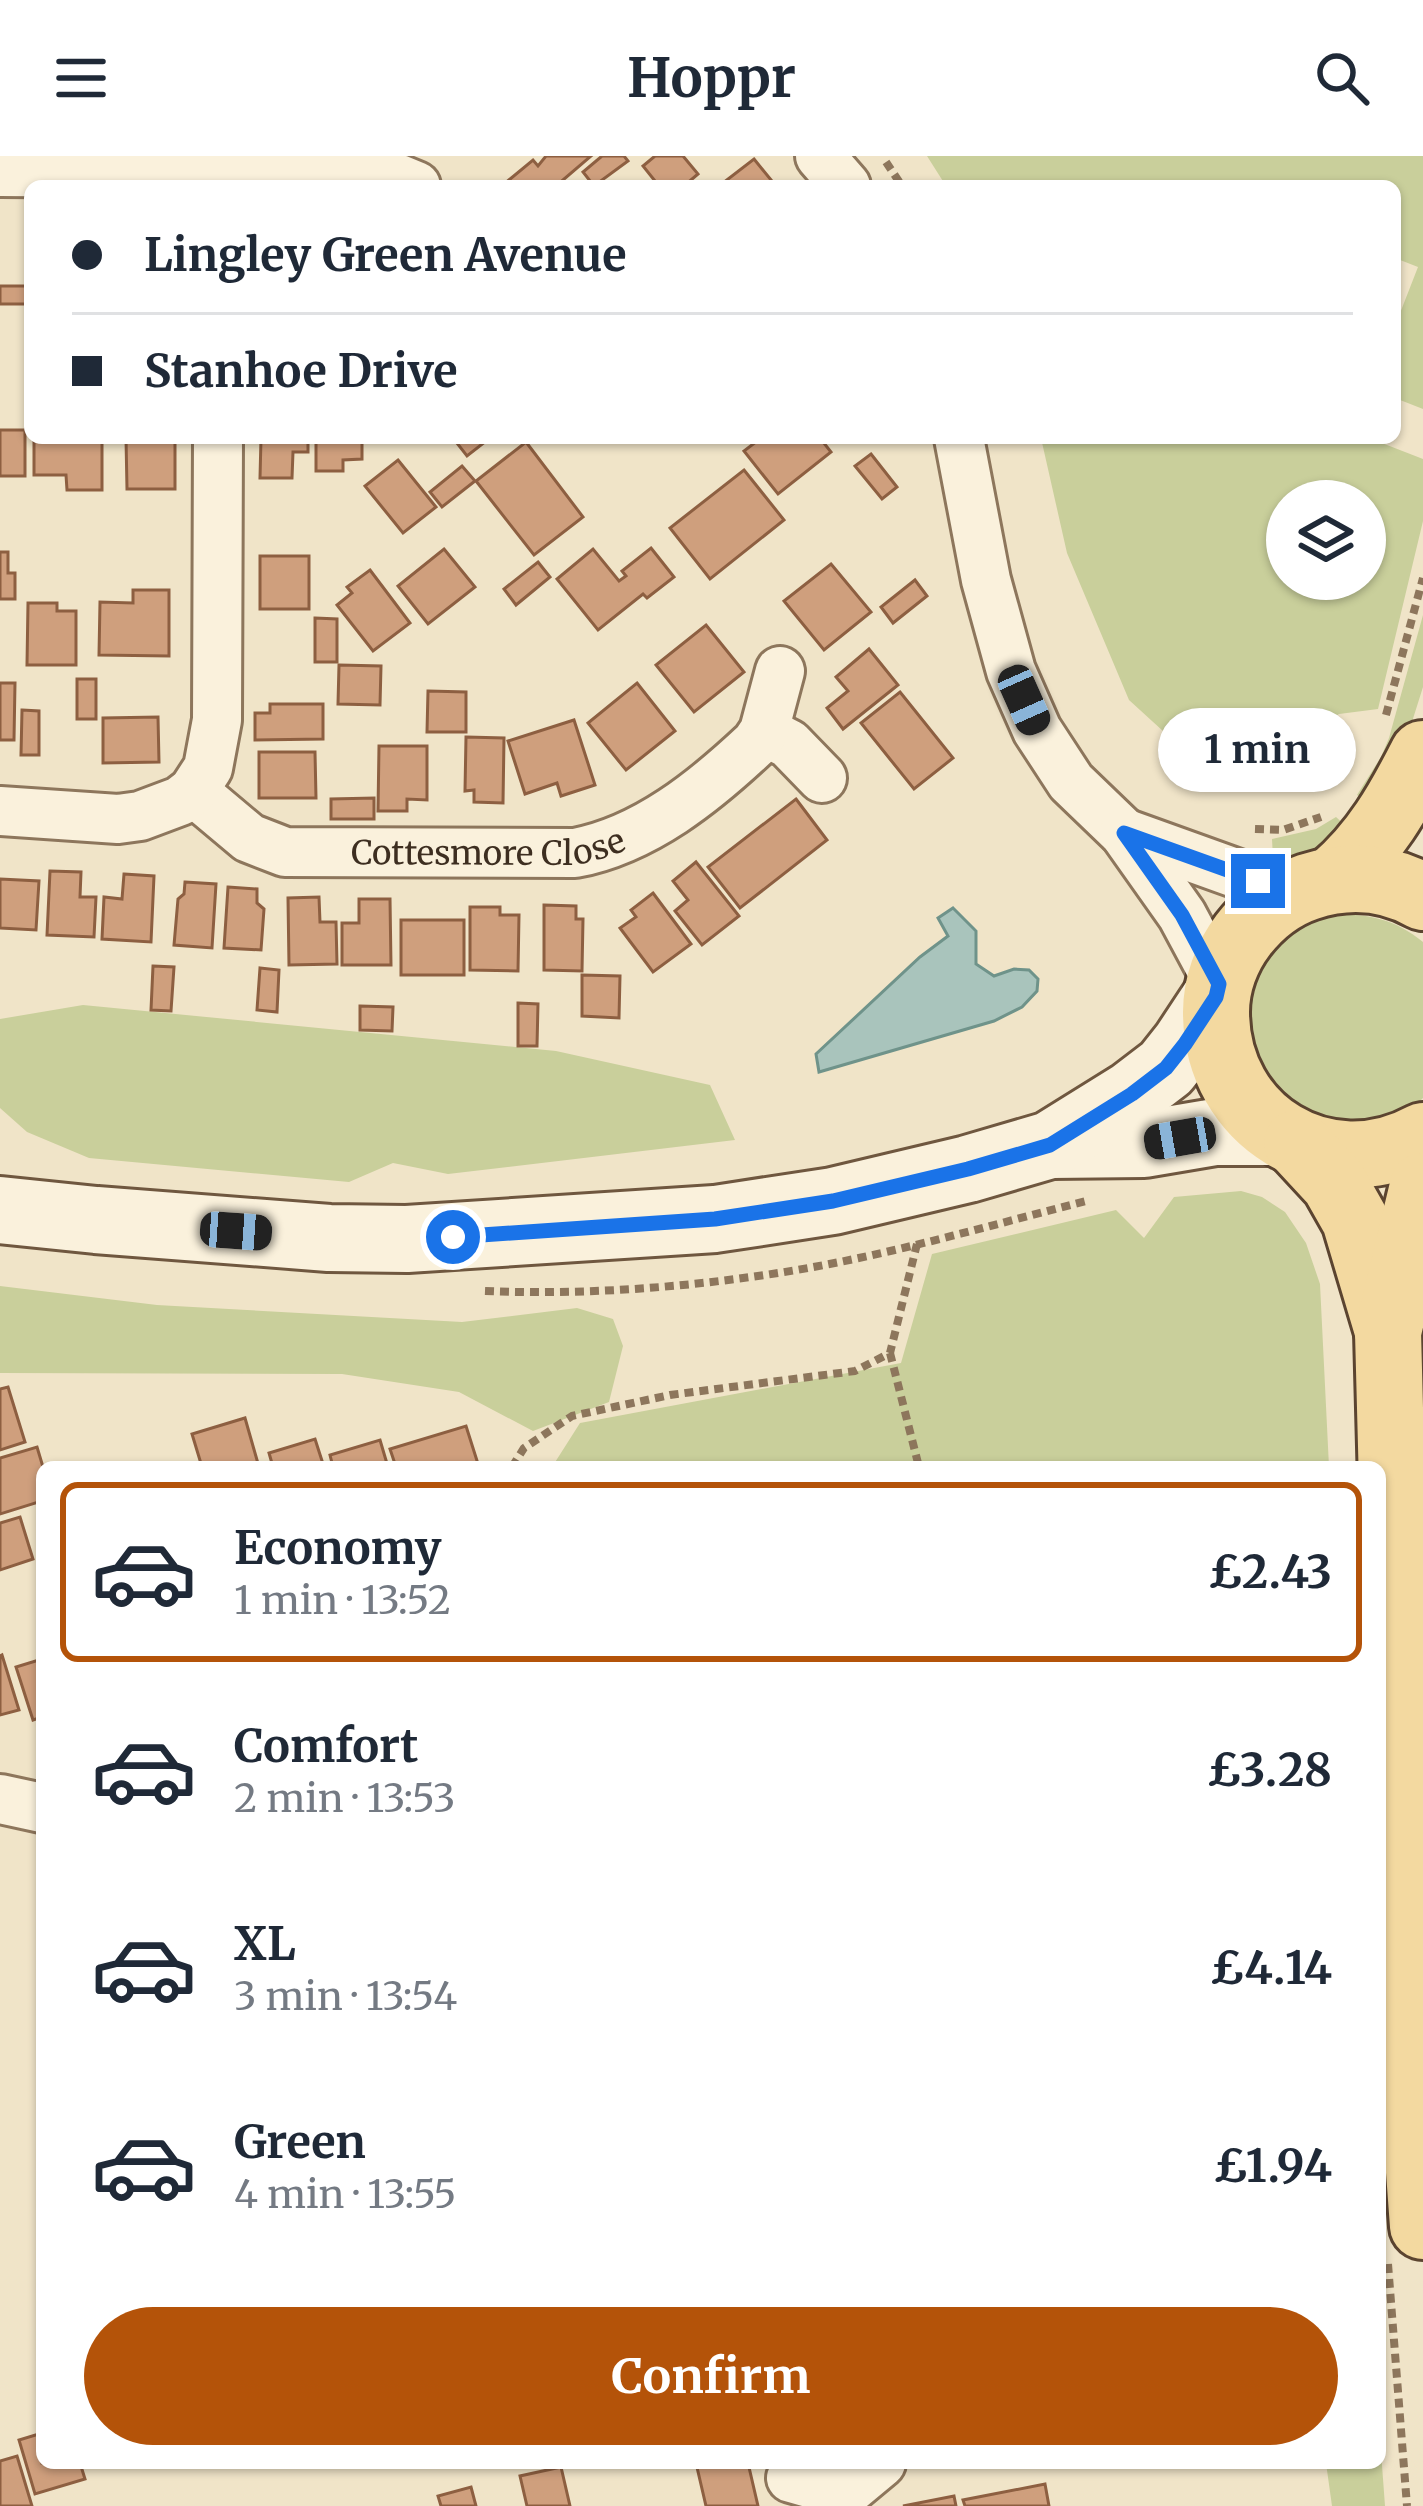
<!DOCTYPE html>
<html lang="en">
<head>
<meta charset="utf-8">
<style>
	body { margin:0; font-family:Merriweather,serif; background:#f6f6f7; color:#1f2937; height:100vh; display:flex; flex-direction:column; font-size:45px; white-space:nowrap }
	* { box-sizing:border-box; margin:0 }
	p { font-size:39px; color:#747a83 }
	.icon { flex:none; width:66px; height:66px; fill:none; stroke:currentColor; stroke-width:2; stroke-linecap:round; stroke-linejoin:round }
	.map { position:relative; flex:1; overflow:hidden }
	.details { position:absolute; left:36px; top:1305px; width:1350px; height:1008px; display:flex; flex-direction:column; background:#fff; border-radius:18px; box-shadow:0 3px 9px #0004 }
	.details>* { flex:none }
	.banner { position:absolute; left:24px; top:24px; width:1377px; height:264px; border-radius:18px; box-shadow:0 3px 9px #0004; display:grid; align-content:center; height:264px; padding:0 48px; background:#fff }
	.buttons { position:absolute; left:1266px; top:324px; display:grid; gap:24px }
	.buttons a { display:grid; place-items:center; width:120px; height:120px; border-radius:50%; background:#fff; box-shadow:0 3px 9px #0004; font-size:60px }
	.end { position:absolute; width:54px; height:54px; margin:-27px; border:15px solid #1a73e8; background:#fff; box-shadow:0 0 0 6px #fff }
	.from { border-radius:50% }
	.bubble { position:absolute; height:84px; border-radius:42px; background:#fff; box-shadow:0 3px 9px #0004; font-size:39px; font-weight:700; line-height:84px; text-align:center }
	.car { position:absolute; width:36px; height:72px; margin:-36px -18px; border-radius:15px; box-shadow:0 0 9px 3px #0007; background:linear-gradient(#222 24%,#8ab4d8 0 40%,#222 0 76%,#8ab4d8 0 86%,#222 0) }
	.banner b { display:flex; align-items:center; gap:42px; height:114px; font-size:45px }
	.banner b+b { border-top:3px solid #e0e1e3 }
	.banner i { width:30px; height:30px; background:#1f2937 }
	ul { padding:21px 0 0; list-style:none }
	li { display:flex; align-items:center; gap:36px; height:180px; margin:0 24px 18px; padding:0 24px; border:6px solid transparent; border-radius:18px }
	li div { flex:1 }
	li b { display:block; font-size:45px }
	li em { font-style:normal; font-weight:700 }
	li.active { border-color:#b45309 }
	li>.icon { width:108px; height:108px; stroke-width:1.5 }
	.cta { display:flex; gap:24px; margin-top:auto; padding:24px 48px }
	.cta a { flex:1; height:138px; border-radius:72px; background:#b45309; color:#fff; font-size:48px; font-weight:700; line-height:138px; text-align:center }
	header { display:flex; justify-content:space-between; align-items:center; height:156px; padding:0 48px; background:#fff; font-size:54px; font-weight:700 }
	.map>svg:first-child { display:block }
	.green { fill:#c9cf9b; fill-rule:evenodd }
	.water { fill:#a9c4bc; stroke:#6f938a; stroke-width:3 }
	.building { fill:#cf9f7d; stroke:#8d5f41; stroke-width:3 }
	.lines { fill:none; stroke-linecap:round; stroke-linejoin:round }
	.street-casing { stroke:#8d765c; stroke-width:54 }
	.secondary-casing { stroke:#6f573f; stroke-width:72 }
	.primary-casing { stroke:#5b4430; stroke-width:72 }
	.path { stroke:#8d765c; stroke-width:8; stroke-dasharray:9 6; stroke-linecap:butt }
	.street { stroke:#faf1dc; stroke-width:48 }
	.secondary { stroke:#faf1dc; stroke-width:66 }
	.primary { stroke:#f3d9a0; stroke-width:66 }
	.route { stroke:#1a73e8; stroke-width:15 }
	.labels { text-anchor:middle; stroke-width:9; stroke-linejoin:round; paint-order:stroke }
	.street-label { font-size:33px; fill:#3d2e20; stroke:#f7eed8 }
</style>
</head>
<body>
<header><svg class="icon" aria-label="menu" viewBox="0 0 24 24"><path d="M4 6h16M4 12h16M4 18h16"/></svg>Hoppr<svg class="icon" aria-label="search" viewBox="0 0 24 24"><circle cx="10" cy="10" r="6"/><path d="M15 15l6 6"/></svg></header>
<div class="map">
<svg width="1423" height="2350" viewBox="0 0 1423 2350">
	<rect width="100%" height="100%" fill="#f0e4c8"/>
	<g class="green">
		<path d="M927 0H1423V253L1395 242V170L1418 111 1395 102V30H946Z"/>
		<path d="M1041 282H1369L1423 303V365L1378 553 1339 558 1221 628 1129 544 1067 397ZM1287 345H1365V423H1287Z"/>
		<path d="M1423 459V531L1411 569 1374 650 1357 639 1381 601 1389 582Z"/>
		<path d="M1336 661 1350 674C1327 691 1302 701 1273 702L1272 683 1316 673Z"/>
		<path d="M1333 758C1369 758 1395 763 1423 786V942L1411 954 1344 972 1281 946 1245 888 1252 820 1272 791 1299 770Z"/>
		<path d="M83 849 556 895 710 929 735 984 448 1018 393 1007 349 1026 89 1002 27 976 0 952V863Z"/>
		<path d="M1241 1035 1262 1041 1285 1056 1306 1087 1320 1128 1329 1311H552L580 1267 901 1207 932 1098 1116 1054 1144 1082 1174 1041Z"/>
		<path d="M0 1130 157 1149 462 1166 577 1152 613 1163 623 1190 609 1246 533 1275 459 1236 342 1218 0 1217Z"/>
		<path d="M1380 2282 1385 2350H1332L1326 2307H1380Z"/>
	</g>
	<path class="water" d="M953 752 976 775V808L994 820 1014 813 1029 814 1038 823 1037 835 1022 851 994 865 819 916 816 898 920 801 948 780 938 762Z"/>
	<g class="building">
		<path d="M546 0H591L556 30H506L504 28 533 4 538 10Z"/>
		<path d="M602 0H624L628 5 594 30 583 16Z"/>
		<path d="M655 0H683L698 18 684 30H659L643 10Z"/>
		<path d="M754 3 776 30H719Z"/>
		<rect x="0" y="130" width="27" height="18"/>
		<rect x="0" y="274" width="25" height="46"/>
		<path d="M34 282H102V334H67L66 319H34Z"/>
		<path d="M126 282H175V333H127Z"/>
		<path d="M261 282H308V296H293L292 322H260Z"/>
		<path d="M316 282H362V303L343 304V315H316Z"/>
		<path d="M453 282H490L467 300Z"/>
		<path d="M761 282H820L831 296 778 338 744 295Z"/>
		<path d="M526 286 583 361 534 399 476 325Z"/>
		<path d="M871 298 897 331 882 343 855 310Z"/>
		<path d="M398 304 436 351 403 377 365 330Z"/>
		<path d="M462 310 475 325 442 351 430 336Z"/>
		<path d="M744 314 784 364 710 423 670 372Z"/>
		<path d="M651 392 674 421 647 442 643 438 598 474 557 423 593 393 619 425 626 420 622 415Z"/>
		<path d="M444 393 475 431 428 468 398 430Z"/>
		<path d="M0 396H8V417H15V443H0Z"/>
		<rect x="260" y="400" width="49" height="53"/>
		<path d="M538 406 550 421 516 449 504 433Z"/>
		<path d="M831 408 871 456 824 494 784 445Z"/>
		<path d="M370 414 410 467 373 495 337 449 352 437 347 431Z"/>
		<path d="M915 424 927 440 893 467 881 451Z"/>
		<path d="M133 434H169V500L99 499 100 446 133 447Z"/>
		<path d="M28 447H57V455H76V509H27Z"/>
		<path d="M315 462 337 463V506H315Z"/>
		<path d="M706 469 744 516 694 556 656 509Z"/>
		<path d="M869 493 898 529 843 573 827 552 848 535 836 521Z"/>
		<path d="M339 509 381 510 380 549 338 548Z"/>
		<rect x="77" y="523" width="19" height="40"/>
		<path d="M0 527H15L14 584H0Z"/>
		<path d="M637 527 675 575 626 614 588 567Z"/>
		<path d="M428 535 466 536V576H427Z"/>
		<path d="M900 536 953 602 914 633 861 567Z"/>
		<path d="M270 548H323V583L255 584V557H270Z"/>
		<path d="M22 554 39 555V599H21Z"/>
		<path d="M158 561 159 606 103 607V562Z"/>
		<path d="M574 564 595 629 561 640 557 627 525 638 508 585Z"/>
		<path d="M466 581 504 582 503 647 474 646V634L465 635Z"/>
		<path d="M379 590H427V644L407 643V655H378Z"/>
		<path d="M259 596H315L316 642H259Z"/>
		<path d="M374 642V663H331V643Z"/>
		<path d="M796 643 827 684 740 752 708 711Z"/>
		<path d="M696 706 739 760 702 789 675 755 688 744 673 725Z"/>
		<path d="M50 715 81 716 80 741H96L94 781 47 779Z"/>
		<path d="M124 718 154 720 151 786 102 783 104 741 122 743Z"/>
		<path d="M0 723 39 725 36 774 0 772Z"/>
		<path d="M185 726 216 728 212 792 174 789 178 743 184 738Z"/>
		<path d="M228 731 257 733V747L264 753 261 794 224 792Z"/>
		<path d="M653 737 691 788 653 816 620 772 636 761 631 754Z"/>
		<path d="M319 741 320 766H336L337 808 289 809 288 742Z"/>
		<path d="M359 743H390L391 809H342V767H359Z"/>
		<path d="M544 749 576 750V763H583L582 815 544 814Z"/>
		<path d="M470 751H500V759H519L518 815 470 814Z"/>
		<rect x="401" y="764" width="63" height="55"/>
		<path d="M153 810 174 811 171 855 151 854Z"/>
		<path d="M260 812 279 814 277 856 257 854Z"/>
		<path d="M582 819 620 820 619 862 582 860Z"/>
		<path d="M518 847 538 848 537 890H518Z"/>
		<path d="M360 850 393 851 392 875 360 874Z"/>
		<path d="M8 1231 25 1286 0 1294V1233Z"/>
		<path d="M245 1262 259 1311H202L192 1278Z"/>
		<path d="M466 1270 479 1311H396L390 1293Z"/>
		<path d="M315 1283 324 1311H273L269 1297Z"/>
		<path d="M380 1284 388 1311H333L330 1299Z"/>
		<path d="M37 1291 43 1311 42 1345 0 1358V1302Z"/>
		<path d="M20 1361 33 1403 0 1414V1367Z"/>
		<path d="M2 1499 19 1554 0 1559V1500Z"/>
		<path d="M42 1503V1561L33 1564 16 1511Z"/>
		<path d="M42 2277V2307H80L85 2323 35 2338 19 2284Z"/>
		<path d="M17 2300 32 2350H0V2305Z"/>
		<path d="M696 2307H748L758 2350H706Z"/>
		<path d="M561 2311 570 2350H527L520 2320Z"/>
		<path d="M1045 2328 1049 2350H965L963 2344Z"/>
		<path d="M471 2331 476 2350H441L438 2340Z"/>
		<path d="M954 2340 956 2350H903Z"/>
	</g>
	<g class="lines">
		<defs>
			<g id="street">
				<path d="M820 0 846 30"/>
				<path d="M0 16 373 19 399 23 416 30"/>
				<path d="M959 282 986 424 1011 515 1037 574 1071 626 1124 677 1182 759 1219 828"/>
				<path d="M764 575 789 588 822 622"/>
				<path id="s1" d="M193 635 249 682 285 696 575 697C645 684 705 635 756 587L764 575 780 515"/>
				<path d="M0 655 118 663 140 660 180 645 193 635 208 612 217 564 218 282"/>
				<path d="M1124 677 1291 737"/>
				<path d="M0 1643 42 1652"/>
				<path d="M791 2322 845 2337 881 2307"/>
			</g>
			<g id="secondary">
				<path d="M1050 989 1144 988 1215 976H1276"/>
				<path d="M0 1054 96 1064 329 1082 407 1083 715 1063 833 1045 968 1013 1050 989 1132 938 1166 912 1185 888 1216 841"/>
			</g>
			<g id="primary">
				<path d="M1334 723C1375 688 1399 645 1423 598"/>
				<path d="M1423 741C1386 720 1348 718 1308 731 1281 740 1260 757 1243 779 1226 801 1216 829 1216 856 1216 966 1326 1033 1423 980"/>
				<path d="M1297 987 1334 1027 1355 1064 1388 1175"/>
				<path d="M1423 1030 1388 1176 1401 1669 1415 1961 1423 2070"/>
			</g>
		</defs>
		<use href="#street" class="street-casing"/>
		<use href="#secondary" class="secondary-casing"/>
		<use href="#primary" class="primary-casing"/>
		<g class="path">
			<path d="M886 6 902 30"/>
			<path d="M1386 559 1423 422"/>
			<path d="M1255 673 1283 674 1321 661"/>
			<path d="M485 1135C582 1139 681 1132 778 1117 883 1101 987 1070 1090 1044"/>
			<path d="M890 1197 919 1311"/>
			<path d="M512 1311 524 1292 572 1260 670 1239 855 1215 890 1197 917 1088"/>
			<path d="M1388 2108 1407 2350"/>
		</g>
		<use href="#street" class="street"/>
		<use href="#secondary" class="secondary"/>
		<use href="#primary" class="primary"/>
	</g>
	<g class="lines">
		<path class="route" d="M453 1081 715 1063 833 1045 968 1013 1050 989 1132 938 1166 912 1185 888 1216 841 1219 828 1182 759 1124 677 1258 725"/>
	</g>
	<g class="labels">
		<g class="street-label">
			<text dy="12" stroke="none"><textPath href="#s1" startOffset="315">Cottesmore Close</textPath></text>
		</g>
	</g>
</svg>
<div class="buttons">
<a><svg class="icon" aria-label="layers" viewBox="0 0 24 24"><path d="M12 4l9 5-9 5-9-5zM3 14l9 5 9-5"/></svg></a>
</div>
<i class="end from" style="left:453px;top:1081px"></i>
<i class="end" style="left:1258px;top:725px"></i>
<div class="bubble" style="left:1158px;top:552px;width:198px">1 min</div>
<i class="car" style="left:1024px;top:544px;rotate:156deg"></i>
<i class="car" style="left:1180px;top:982px;rotate:260deg"></i>
<i class="car" style="left:236px;top:1075px;rotate:94deg"></i>
<div class="banner">
<b><i class="from"></i>Lingley Green Avenue</b>
<b><i></i>Stanhoe Drive</b>
</div>
<section class="details">
<ul>
<li class="active"><svg class="icon" aria-label="car" viewBox="0 0 24 24"><path d="M5 17H2v-5l4-1 3-4h7l3 4 3 1v5h-3M9 17h6M6 11h13"/><circle cx="7" cy="17" r="2"/><circle cx="17" cy="17" r="2"/></svg><div><b>Economy</b><p>1 min · 13:52</p></div><em>£2.43</em></li>
<li><svg class="icon" aria-label="car" viewBox="0 0 24 24"><path d="M5 17H2v-5l4-1 3-4h7l3 4 3 1v5h-3M9 17h6M6 11h13"/><circle cx="7" cy="17" r="2"/><circle cx="17" cy="17" r="2"/></svg><div><b>Comfort</b><p>2 min · 13:53</p></div><em>£3.28</em></li>
<li><svg class="icon" aria-label="car" viewBox="0 0 24 24"><path d="M5 17H2v-5l4-1 3-4h7l3 4 3 1v5h-3M9 17h6M6 11h13"/><circle cx="7" cy="17" r="2"/><circle cx="17" cy="17" r="2"/></svg><div><b>XL</b><p>3 min · 13:54</p></div><em>£4.14</em></li>
<li><svg class="icon" aria-label="car" viewBox="0 0 24 24"><path d="M5 17H2v-5l4-1 3-4h7l3 4 3 1v5h-3M9 17h6M6 11h13"/><circle cx="7" cy="17" r="2"/><circle cx="17" cy="17" r="2"/></svg><div><b>Green</b><p>4 min · 13:55</p></div><em>£1.94</em></li>
</ul>
<div class="cta"><a>Confirm</a></div>
</section>
</div>
</body>
</html>
